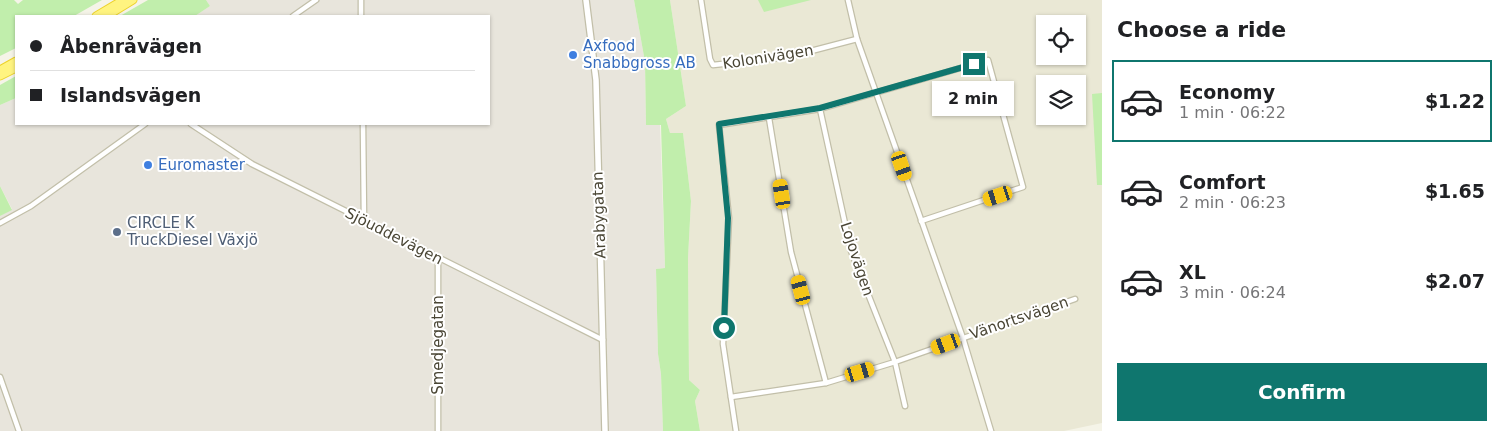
<!DOCTYPE html>
<html lang="en">
<head>
<meta charset="utf-8">
<style>
	body { margin:0; font-family:"DejaVu Sans",sans-serif; background:#f2f2f2; color:#202124; height:100vh; display:flex; flex-direction:column; font-size:19px; white-space:nowrap }
	* { box-sizing:border-box; margin:0 }
	p { font-size:16px; color:#757577 }
	.icon { flex:none; width:28px; height:28px; fill:none; stroke:currentColor; stroke-width:2; stroke-linecap:round; stroke-linejoin:round }
	.map { position:relative; flex:1; overflow:hidden }
	.panel { display:flex; flex-direction:column; background:#fff; width:400px }
	.panel>* { flex:none }
	.top-card { position:absolute; left:15px; top:15px; width:475px; height:110px; border-radius:0px; box-shadow:0 1px 4px #0004; display:grid; align-content:center; height:110px; padding:0 15px; background:#fff }
	.buttons { position:absolute; left:1036px; top:15px; display:grid; gap:10px }
	.buttons a { display:grid; place-items:center; width:50px; height:50px; border-radius:0px; background:#fff; box-shadow:0 1px 4px #0004; font-size:25px }
	.end { position:absolute; width:22px; height:22px; margin:-11px; border:6px solid #0f766e; background:#fff; box-shadow:0 0 0 2px #fff }
	.from { border-radius:50% }
	.bubble { position:absolute; height:35px; border-radius:0px; background:#fff; box-shadow:0 1px 4px #0004; font-size:16px; font-weight:700; line-height:35px; text-align:center }
	.car { position:absolute; width:15px; height:30px; margin:-15px -8px; border-radius:6px; box-shadow:0 0 4px 1px #0007; background:linear-gradient(#f5c518 24%,#345 0 40%,#f5c518 0 76%,#345 0 86%,#f5c518 0) }
	.top-card b { display:flex; align-items:center; gap:18px; height:48px; font-size:19px }
	.top-card b+b { border-top:1px solid #e0e0e0 }
	.top-card i { width:12px; height:12px; background:#202124 }
	ul { padding:0; list-style:none }
	li { display:flex; align-items:center; gap:15px; height:82px; margin:0 10px 8px; padding:0 5px; border:2px solid transparent; border-radius:0px }
	li div { flex:1 }
	li b { display:block; font-size:19px }
	li em { font-style:normal; font-weight:700 }
	li.active { border-color:#0f766e }
	li>.icon { width:45px; height:45px; stroke-width:1.5 }
	h2 { padding:0 15px; font-size:22px; line-height:60px }
	.action { display:flex; gap:10px; margin-top:auto; padding:10px 15px }
	.action a { flex:1; height:58px; border-radius:0px; background:#0f766e; color:#fff; font-size:20px; font-weight:700; line-height:58px; text-align:center }
	main { display:flex; flex:1; min-height:0 }
	.map>svg:first-child { display:block }
	.residential { fill:#eae8d5; fill-rule:evenodd }
	.industrial { fill:#e8e5dc }
	.green { fill:#c1eeac }
	.lines { fill:none; stroke-linecap:round; stroke-linejoin:round }
	.minor-casing { stroke:#c2bfa9; stroke-width:7 }
	.tertiary-casing { stroke:#c2bfa9; stroke-width:8 }
	.trunk-casing { stroke:#edd22a; stroke-width:9 }
	.minor { stroke:#fff; stroke-width:4.5 }
	.tertiary { stroke:#fff; stroke-width:5.5 }
	.trunk { stroke:#fff480; stroke-width:7 }
	.route { stroke:#0f766e; stroke-width:6 }
	.shop-dot { fill:#3f7fe0; stroke:#fff; stroke-width:2 }
	.service-dot { fill:#5c6f8a; stroke:#fff; stroke-width:2 }
	.labels { text-anchor:middle; stroke-width:4; stroke-linejoin:round; paint-order:stroke }
	.shop-label { font-size:15px; fill:#366cbe; stroke:#fff; text-anchor:start }
	.street-label { font-size:15px; fill:#4a4635; stroke:#fff }
	.service-label { font-size:15px; fill:#4e5e75; stroke:#fff; text-anchor:start }
</style>
</head>
<body>
<main>
<div class="map">
<svg width="1102" height="431" viewBox="0 0 1102 431">
	<rect width="100%" height="100%" fill="#f5f4e8"/>
	<path class="residential" d="M670 0H1102V423L1064 431H700L695 401 700 390 689 380 688 258 691 201 683 133H670L666 119 686 106ZM1045 24H1078V56H1045ZM1045 84H1078V116H1045Z"/>
	<path class="industrial" d="M206 0H634L645 62 646 125H660L665 268 656 269 658 354 661 374 663 431H0V216L12 209 0 186V105L16 98V124H489V16H195L210 6Z"/>
	<g class="green">
		<path d="M0 0H14L18 4 23 0H102L74 16H16V48L0 56Z"/>
		<path d="M148 0H206L210 6 195 16H120Z"/>
		<path d="M634 0H670L686 106 666 119 670 133H683L691 201 688 258 689 380 700 390 695 401 700 431H663L661 374 658 354 656 269 665 268 661 125H646L645 62Z"/>
		<path d="M758 0H811L764 12Z"/>
		<path d="M16 76V98L0 105V85Z"/>
		<path d="M1102 93V185H1097L1092 94Z"/>
		<path d="M0 186 12 210 0 216Z"/>
	</g>
	<g class="lines">
		<defs>
			<g id="minor">
				<path d="M361 0V16"/>
				<path d="M701 0 710 59 713 65 788 57 857 39"/>
				<path d="M848 0 857 39 963 338 991 431"/>
				<path d="M293 16 316 0"/>
				<path d="M820 109 851 251 895 362 905 406"/>
				<path d="M769 118 791 252 826 383"/>
				<path d="M191 124 252 164 603 340"/>
				<path d="M363 124 364 221"/>
				<path d="M0 223 31 206 145 124"/>
				<path d="M438 258V431"/>
				<path d="M0 377 19 431"/>
				<path d="M731 397 826 383 895 362 1075 299"/>
				<path d="M736 431 723 344 729 218 719 125 820 109 988 60 1023 187 921 221"/>
			</g>
			<path id="tertiary" d="M586 0 596 80 605 431"/>
			<g id="trunk">
				<path d="M96 16 123 0"/>
				<path d="M107 16 133 0"/>
				<path d="M0 70 16 61"/>
				<path d="M0 76 16 68"/>
			</g>
		</defs>
		<use href="#minor" class="minor-casing"/>
		<use href="#tertiary" class="tertiary-casing"/>
		<use href="#trunk" class="trunk-casing"/>
		<use href="#minor" class="minor"/>
		<use href="#tertiary" class="tertiary"/>
		<use href="#trunk" class="trunk"/>
	</g>
	<g class="lines">
		<path class="route" d="M724 328 728 218 719 124 820 108 974 64"/>
	</g>
	<g class="shop-dot">
		<circle cx="573" cy="55" r="5"/>
		<circle cx="148" cy="165" r="5"/>
	</g>
	<circle class="service-dot" cx="117" cy="232" r="5"/>
	<g class="labels">
		<g class="shop-label">
			<text x="583" y="51">Axfood<tspan x="583" dy="17">Snabbgross AB</tspan></text>
			<text x="158" y="170">Euromaster</text>
		</g>
		<g class="street-label">
			<text transform="translate(768 57) rotate(-9)" y="5">Kolonivägen</text>
			<text transform="translate(599 215) rotate(-92)" y="5">Arabygatan</text>
			<text transform="translate(394 236) rotate(27)" y="5">Sjöuddevägen</text>
			<text transform="translate(857 259) rotate(72)" y="5">Lojovägen</text>
			<text transform="translate(1019 318) rotate(-19)" y="5">Vänortsvägen</text>
			<text transform="translate(438 345) rotate(-90)" y="5">Smedjegatan</text>
		</g>
		<g class="service-label">
			<text x="127" y="228">CIRCLE K<tspan x="127" dy="17">TruckDiesel Växjö</tspan></text>
		</g>
	</g>
</svg>
<div class="buttons">
<a><svg class="icon" aria-label="locate" viewBox="0 0 24 24"><circle cx="12" cy="12" r="6"/><path d="M12 2v4M12 18v4M2 12h4M18 12h4"/></svg></a>
<a><svg class="icon" aria-label="layers" viewBox="0 0 24 24"><path d="M12 4l9 5-9 5-9-5zM3 14l9 5 9-5"/></svg></a>
</div>
<i class="end from" style="left:724px;top:328px"></i>
<i class="end" style="left:974px;top:64px"></i>
<div class="bubble" style="left:932px;top:81px;width:82px">2 min</div>
<i class="car" style="left:902px;top:166px;rotate:161deg"></i>
<i class="car" style="left:782px;top:194px;rotate:351deg"></i>
<i class="car" style="left:998px;top:196px;rotate:252deg"></i>
<i class="car" style="left:801px;top:290px;rotate:345deg"></i>
<i class="car" style="left:946px;top:344px;rotate:250deg"></i>
<i class="car" style="left:860px;top:372px;rotate:73deg"></i>
<div class="top-card">
<b><i class="from"></i>Åbenråvägen</b>
<b><i></i>Islandsvägen</b>
</div>
</div>
<section class="panel">
<h2>Choose a ride</h2>
<ul>
<li class="active"><svg class="icon" aria-label="car" viewBox="0 0 24 24"><path d="M5 17H2v-5l4-1 3-4h7l3 4 3 1v5h-3M9 17h6M6 11h13"/><circle cx="7" cy="17" r="2"/><circle cx="17" cy="17" r="2"/></svg><div><b>Economy</b><p>1 min · 06:22</p></div><em>$1.22</em></li>
<li><svg class="icon" aria-label="car" viewBox="0 0 24 24"><path d="M5 17H2v-5l4-1 3-4h7l3 4 3 1v5h-3M9 17h6M6 11h13"/><circle cx="7" cy="17" r="2"/><circle cx="17" cy="17" r="2"/></svg><div><b>Comfort</b><p>2 min · 06:23</p></div><em>$1.65</em></li>
<li><svg class="icon" aria-label="car" viewBox="0 0 24 24"><path d="M5 17H2v-5l4-1 3-4h7l3 4 3 1v5h-3M9 17h6M6 11h13"/><circle cx="7" cy="17" r="2"/><circle cx="17" cy="17" r="2"/></svg><div><b>XL</b><p>3 min · 06:24</p></div><em>$2.07</em></li>
</ul>
<div class="action"><a>Confirm</a></div>
</section>
</main>
</body>
</html>
